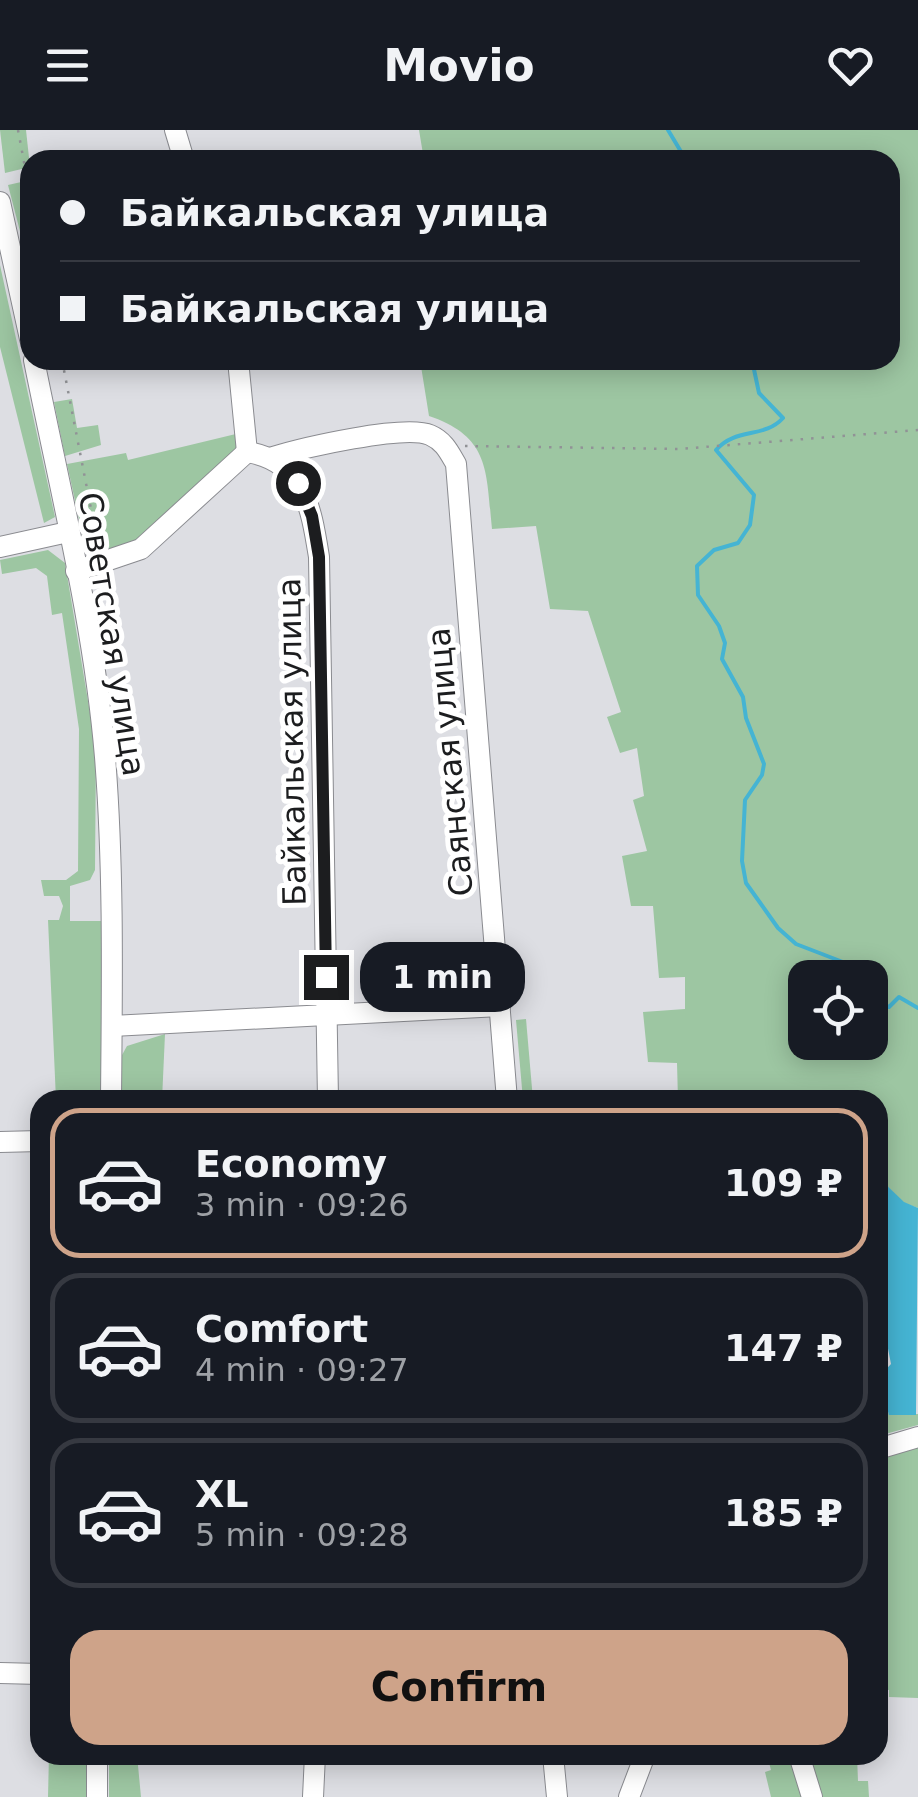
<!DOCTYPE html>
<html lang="en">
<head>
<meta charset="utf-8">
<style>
	body { margin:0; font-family:"DejaVu Sans",sans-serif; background:#242831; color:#f1f3f6; height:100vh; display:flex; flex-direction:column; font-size:38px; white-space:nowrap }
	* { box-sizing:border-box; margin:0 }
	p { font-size:32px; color:#9ea1a6 }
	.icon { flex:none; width:55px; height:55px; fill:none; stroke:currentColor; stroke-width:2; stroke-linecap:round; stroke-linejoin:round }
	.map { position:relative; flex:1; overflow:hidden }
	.details { position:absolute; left:30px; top:960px; width:858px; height:675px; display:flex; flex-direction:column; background:#171b24; border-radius:30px; box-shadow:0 5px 25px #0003 }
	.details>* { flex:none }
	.banner { position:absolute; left:20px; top:20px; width:880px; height:220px; border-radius:30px; box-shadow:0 5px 25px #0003; display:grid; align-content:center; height:220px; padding:0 40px; background:#171b24 }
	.buttons { position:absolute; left:788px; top:830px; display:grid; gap:20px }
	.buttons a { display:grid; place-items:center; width:100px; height:100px; border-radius:20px; background:#171b24; box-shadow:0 5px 25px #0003; font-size:50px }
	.end { position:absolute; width:45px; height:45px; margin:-22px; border:12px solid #1c1d1f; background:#fff; box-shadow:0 0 0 5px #fff }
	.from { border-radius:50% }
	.bubble { position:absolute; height:70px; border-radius:30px; background:#171b24; box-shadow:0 5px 25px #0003; font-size:32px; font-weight:700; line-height:70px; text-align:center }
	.banner b { display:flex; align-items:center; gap:35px; height:95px; font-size:38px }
	.banner b+b { border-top:2px solid #363941 }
	.banner i { width:25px; height:25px; background:#f1f3f6 }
	ul { padding:18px 0 0; list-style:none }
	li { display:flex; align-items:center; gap:30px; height:150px; margin:0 20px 15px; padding:0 20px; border:5px solid #363941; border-radius:30px }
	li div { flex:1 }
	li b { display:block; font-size:38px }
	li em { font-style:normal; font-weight:700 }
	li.active { border-color:#cea389 }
	li>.icon { width:90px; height:90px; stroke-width:1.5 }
	.cta { display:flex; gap:20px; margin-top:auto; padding:20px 40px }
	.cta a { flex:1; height:115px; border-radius:30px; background:#cea389; color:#111; font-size:40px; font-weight:700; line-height:115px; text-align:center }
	header { display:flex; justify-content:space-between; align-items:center; height:130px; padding:0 40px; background:#171b24; font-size:45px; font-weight:700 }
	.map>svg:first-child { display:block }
	.green { fill:#9dc6a2; fill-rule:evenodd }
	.water { fill:#45b4d3 }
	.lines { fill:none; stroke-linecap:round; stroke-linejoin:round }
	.stream { stroke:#45b4d3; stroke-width:4 }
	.minor-casing { stroke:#8a8b90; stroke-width:22 }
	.path { stroke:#919296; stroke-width:2.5; stroke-dasharray:2.5 8; stroke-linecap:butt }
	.minor { stroke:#fff; stroke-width:20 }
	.route { stroke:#1c1d1f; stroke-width:12 }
	.labels { text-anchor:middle; stroke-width:10; stroke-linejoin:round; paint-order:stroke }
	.street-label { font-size:32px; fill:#1c1d1f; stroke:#fff }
</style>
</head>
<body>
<header><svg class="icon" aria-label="menu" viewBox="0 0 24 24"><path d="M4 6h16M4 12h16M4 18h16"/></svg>Movio<svg class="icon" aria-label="heart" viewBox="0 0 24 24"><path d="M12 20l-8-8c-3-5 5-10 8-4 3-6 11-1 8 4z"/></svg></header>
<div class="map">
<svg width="918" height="1667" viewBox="0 0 918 1667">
	<rect width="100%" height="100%" fill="#dddee3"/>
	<g class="green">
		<path d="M0 0H26L30 37 5 43Z"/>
		<path d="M419 0H918V1078L904 1073 878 1047V970H678L677 933 648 932 643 882 685 879V847L659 848 653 776H631L622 726 647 721 633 670 644 666 637 618 620 623 607 587 621 582 588 481 550 479 536 396 492 399C486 342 491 307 429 286L420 230H890V30H424ZM805 848H870V912H805Z"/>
		<path d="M30 50V108L22 109 8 55Z"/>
		<path d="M0 135 55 387 44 393 0 217Z"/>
		<path d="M72 269 77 298 98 295 101 315 65 326 54 272Z"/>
		<path d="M240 303V319L175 391 94 431 87 425 67 334 126 323 128 330Z"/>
		<path d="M48 420 65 433 96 619 95 740 90 750 70 756V791H105L101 970H56L48 790H59L63 776 59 766H44L41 750H66L78 741 79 599 62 483 52 485 47 446 36 438 2 444 0 430Z"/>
		<path d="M526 889 533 970H523L516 890Z"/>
		<path d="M165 904 162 970H121L122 925 127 916Z"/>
		<path d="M878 1248 889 1284H918V1295L878 1306Z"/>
		<path d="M918 1316V1568L889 1567V1560L878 1559V1330Z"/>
		<path d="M49 1625H87L86 1667H48Z"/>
		<path d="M109 1625H137L141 1667H109Z"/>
		<path d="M767 1625H791L802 1667H771L765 1642 771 1640Z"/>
		<path d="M806 1625H857L858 1651H868L869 1667H818Z"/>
	</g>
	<path class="water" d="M878 1047 904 1072 918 1078 916 1285H889L878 1248 891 1234 884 1198 878 1192Z"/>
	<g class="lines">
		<g class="stream">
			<path d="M668 0 686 30"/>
			<path d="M752 230 759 263 783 288C764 309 736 297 716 320L754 365 750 395 738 413 714 420 697 436 698 465 719 496 725 513 722 529 743 567 746 588 764 634 762 645 745 670 742 731 746 753 778 798 796 814 848 834 854 848"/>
			<path d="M870 870 889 877 899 867 918 878"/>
		</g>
		<defs>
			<g id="minor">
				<path d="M175 0 184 30"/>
				<path d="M0 72 30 209"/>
				<path d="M34 230C60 361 94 494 105 627 114 741 112 856 111 970"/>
				<path d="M238 230 247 322"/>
				<path d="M247 322C304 331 311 377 319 427L328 970"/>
				<path d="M273 327C302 318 405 294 430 305 444 311 449 322 456 334L507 970"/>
				<path d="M0 417 68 402"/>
				<path d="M76 441 141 419 247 322"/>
				<path d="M112 896 500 876"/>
				<path d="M0 1012 40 1011"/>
				<path d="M878 1319 918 1307"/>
				<path d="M0 1543 40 1544"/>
				<path d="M553 1625 557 1667"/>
				<path d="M799 1625 812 1667"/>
				<path d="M97 1667V1625"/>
				<path d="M313 1667 315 1625"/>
				<path d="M629 1667 645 1625"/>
			</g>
		</defs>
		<use href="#minor" class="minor-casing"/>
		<g class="path">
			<path d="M18 0 30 64"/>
			<path d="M62 230 98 415"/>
			<path d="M465 316 679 319 918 300"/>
		</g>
		<use href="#minor" class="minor"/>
	</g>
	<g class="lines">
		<path class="route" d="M298 353 312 386 319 427 326 847"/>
	</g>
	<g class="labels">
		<g class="street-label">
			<text transform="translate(112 504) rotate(81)" y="11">Советская улица</text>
			<text transform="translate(292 612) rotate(-91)" y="11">Байкальская улица</text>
			<text transform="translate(450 632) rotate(-95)" y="11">Саянская улица</text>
		</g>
	</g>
</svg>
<div class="buttons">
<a><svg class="icon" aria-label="locate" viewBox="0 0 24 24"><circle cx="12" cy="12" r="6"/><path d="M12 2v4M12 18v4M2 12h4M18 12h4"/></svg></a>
</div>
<i class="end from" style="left:298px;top:353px"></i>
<i class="end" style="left:326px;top:847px"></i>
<div class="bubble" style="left:360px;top:812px;width:165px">1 min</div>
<div class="banner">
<b><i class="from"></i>Байкальская улица</b>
<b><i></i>Байкальская улица</b>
</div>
<section class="details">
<ul>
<li class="active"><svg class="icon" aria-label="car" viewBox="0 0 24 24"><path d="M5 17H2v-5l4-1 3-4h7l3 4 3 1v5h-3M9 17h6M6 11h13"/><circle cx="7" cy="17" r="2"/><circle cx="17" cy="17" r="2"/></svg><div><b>Economy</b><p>3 min · 09:26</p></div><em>109 ₽</em></li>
<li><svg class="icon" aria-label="car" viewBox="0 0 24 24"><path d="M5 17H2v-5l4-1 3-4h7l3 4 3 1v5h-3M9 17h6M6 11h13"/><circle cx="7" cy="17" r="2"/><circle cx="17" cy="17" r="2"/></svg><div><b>Comfort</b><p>4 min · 09:27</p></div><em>147 ₽</em></li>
<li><svg class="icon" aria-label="car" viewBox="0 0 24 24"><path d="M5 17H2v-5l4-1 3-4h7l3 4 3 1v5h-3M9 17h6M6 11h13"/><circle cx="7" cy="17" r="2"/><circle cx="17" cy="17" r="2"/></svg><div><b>XL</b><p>5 min · 09:28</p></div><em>185 ₽</em></li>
</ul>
<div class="cta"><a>Confirm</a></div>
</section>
</div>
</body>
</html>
